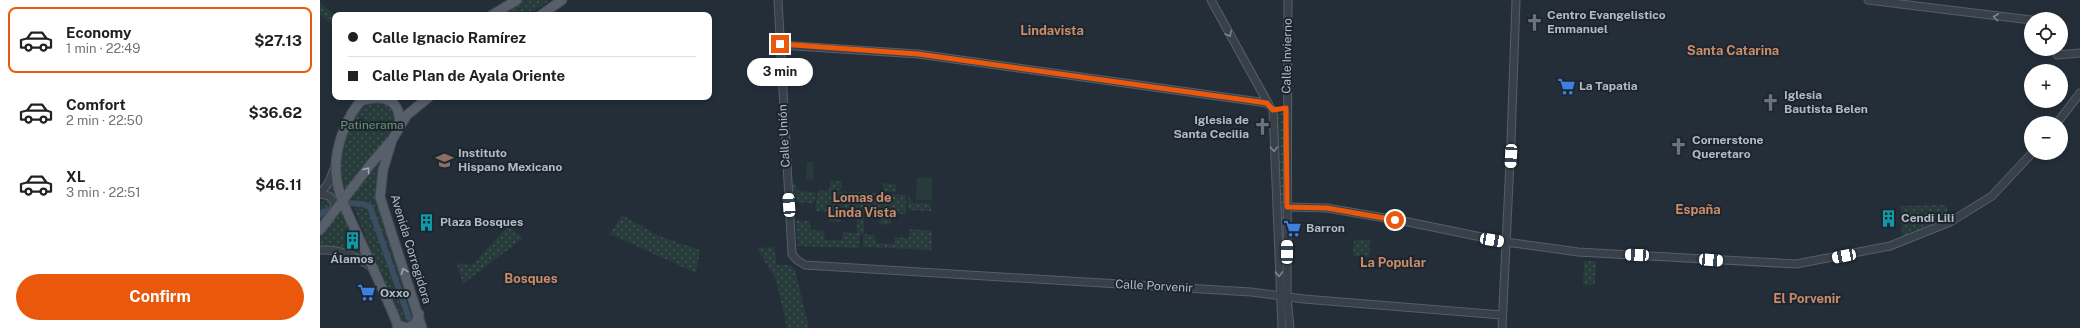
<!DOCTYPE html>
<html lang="en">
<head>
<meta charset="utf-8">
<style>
	body { margin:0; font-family:"Public Sans",sans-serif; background:#f6f6f6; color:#202124; height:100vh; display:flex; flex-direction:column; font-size:15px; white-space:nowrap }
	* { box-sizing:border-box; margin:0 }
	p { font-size:13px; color:#757577 }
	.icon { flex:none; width:22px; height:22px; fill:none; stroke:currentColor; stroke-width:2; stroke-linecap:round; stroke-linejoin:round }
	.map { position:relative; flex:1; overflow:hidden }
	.drawer { display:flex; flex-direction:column; background:#fff; width:320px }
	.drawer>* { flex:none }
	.hud { position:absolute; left:12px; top:12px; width:380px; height:88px; border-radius:8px; box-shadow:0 2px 6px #0003; display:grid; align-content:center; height:88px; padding:0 16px; background:#fff }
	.tools { position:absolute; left:1704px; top:12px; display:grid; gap:8px }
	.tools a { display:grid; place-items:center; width:44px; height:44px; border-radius:50%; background:#fff; box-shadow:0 2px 6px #0003; font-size:20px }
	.end { position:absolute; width:18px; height:18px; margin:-9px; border:5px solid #ea580c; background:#fff; box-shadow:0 0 0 2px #fff }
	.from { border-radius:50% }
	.bubble { position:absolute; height:28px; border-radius:14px; background:#fff; box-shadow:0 2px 6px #0003; font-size:13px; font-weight:700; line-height:28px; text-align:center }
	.car { position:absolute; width:12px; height:24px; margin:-12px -6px; border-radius:5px; box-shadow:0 0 3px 1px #0007; background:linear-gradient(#fff 24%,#345 0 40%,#fff 0 76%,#345 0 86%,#fff 0) }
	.hud b { display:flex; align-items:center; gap:14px; height:38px; font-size:15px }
	.hud b+b { border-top:1px solid #e0e0e0 }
	.hud i { width:10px; height:10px; background:#202124 }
	ul { padding:7px 0 0; list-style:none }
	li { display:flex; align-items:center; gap:12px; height:66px; margin:0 8px 6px; padding:0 8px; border:2px solid transparent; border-radius:8px }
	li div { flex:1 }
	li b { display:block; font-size:15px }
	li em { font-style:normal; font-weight:700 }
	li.current { border-color:#ea580c }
	li>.icon { width:36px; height:36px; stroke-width:1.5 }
	.action { display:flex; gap:8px; margin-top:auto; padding:8px 16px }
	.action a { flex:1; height:46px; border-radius:24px; background:#ea580c; color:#fff; font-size:16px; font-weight:700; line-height:46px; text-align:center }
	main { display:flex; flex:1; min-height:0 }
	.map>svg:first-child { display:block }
	.green { fill:url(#green-dots) }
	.pitch { fill:#273b3b }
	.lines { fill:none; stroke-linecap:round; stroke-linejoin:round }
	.canal { stroke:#3b4d61; stroke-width:6 }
	.minor-casing { stroke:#565e67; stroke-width:9 }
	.major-casing { stroke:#414952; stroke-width:11 }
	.minor { stroke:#38404a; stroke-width:7 }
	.major { stroke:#565f6a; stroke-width:9 }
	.oneway { stroke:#7c848e }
	.oneway2 { stroke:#a0a9b3 }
	.route { stroke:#ea580c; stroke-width:5 }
	.labels { text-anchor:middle; stroke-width:4; stroke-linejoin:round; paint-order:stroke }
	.poi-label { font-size:12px; font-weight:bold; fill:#b3bbc5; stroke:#1d252e; text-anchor:start }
	.street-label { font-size:12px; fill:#b3bbc5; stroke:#1d252e }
	.park-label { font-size:12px; fill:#6c9473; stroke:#1d252e }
	.neighbourhood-label { font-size:13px; font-weight:bold; fill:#cb8d69; stroke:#1d252e }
</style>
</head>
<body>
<main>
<section class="drawer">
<ul>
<li class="current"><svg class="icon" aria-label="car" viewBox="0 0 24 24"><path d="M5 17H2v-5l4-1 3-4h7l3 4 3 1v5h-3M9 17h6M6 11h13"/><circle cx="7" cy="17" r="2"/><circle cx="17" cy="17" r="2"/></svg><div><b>Economy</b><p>1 min · 22:49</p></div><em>$27.13</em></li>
<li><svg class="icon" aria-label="car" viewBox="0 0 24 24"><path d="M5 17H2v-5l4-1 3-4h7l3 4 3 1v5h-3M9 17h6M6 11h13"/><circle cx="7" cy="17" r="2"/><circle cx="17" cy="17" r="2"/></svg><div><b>Comfort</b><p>2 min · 22:50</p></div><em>$36.62</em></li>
<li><svg class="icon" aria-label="car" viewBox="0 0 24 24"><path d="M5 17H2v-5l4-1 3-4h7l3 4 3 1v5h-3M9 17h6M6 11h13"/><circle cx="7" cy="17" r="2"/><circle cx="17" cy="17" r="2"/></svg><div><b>XL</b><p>3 min · 22:51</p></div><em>$46.11</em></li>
</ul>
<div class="action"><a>Confirm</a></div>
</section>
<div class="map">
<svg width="1760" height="328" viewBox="0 0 1760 328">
	<defs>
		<pattern id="green-dots" width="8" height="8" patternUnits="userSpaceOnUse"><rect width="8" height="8" fill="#273b3b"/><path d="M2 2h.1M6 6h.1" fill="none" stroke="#445556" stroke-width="1.8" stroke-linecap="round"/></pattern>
	</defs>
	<rect width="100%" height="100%" fill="#242e39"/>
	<g class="green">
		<path d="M203 0H230L209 15H179Z"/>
		<path d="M0 3 15 15V27L0 15Z"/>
		<path d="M62 98 80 117 67 150 57 201 94 315 88 324 79 322 29 195 23 201 19 149 41 101Z"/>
		<path d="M957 113H963L965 238 959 239Z"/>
		<path d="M14 177 19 200 17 203 3 192Z"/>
		<path d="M511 180 522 182 521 190H509Z"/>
		<path d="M471 183 476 184 477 190 496 193 494 203 473 202Z"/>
		<path d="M563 183 576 184V192L563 191Z"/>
		<path d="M498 190 586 195V214L544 213V234L555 235 556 243 574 244 575 237 589 238 590 229 612 231V250L543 247V234H540L539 248 478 246 476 220 489 221 491 230 504 231 505 240H522L523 232 537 233 536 213 520 212 521 222 509 221V212L495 211Z"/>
		<path d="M588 195 593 203H611V211L588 210Z"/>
		<path d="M4 200 9 201 12 204 11 209 0 222V204Z"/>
		<path d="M1627 205 1628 221 1582 238 1581 206Z"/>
		<path d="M23 208 47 260 12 247H0V229Z"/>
		<path d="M560 214 571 215V225L559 224Z"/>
		<path d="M302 215 339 236 380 250 376 273 290 234Z"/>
		<path d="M188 226 203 238 143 284 137 263 152 265Z"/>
		<path d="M1034 240H1050V257L1033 256Z"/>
		<path d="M454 247 457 265H470L475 270 489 328H467L456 280 437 248Z"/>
		<path d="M1264 261H1276L1275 285H1263Z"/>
	</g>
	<g class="pitch">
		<path d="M487 162H494L493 180 486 179Z"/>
		<path d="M612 177V201L596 199 597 178Z"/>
	</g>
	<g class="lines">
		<g class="canal">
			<path d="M29 203 43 204 50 207 89 318"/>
			<path d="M0 214 8 210"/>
		</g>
		<defs>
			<g id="minor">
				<path d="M458 0 472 254 477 260 485 265 931 292 984 299 1182 315"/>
				<path d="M891 0 949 105"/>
				<path d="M968 0 967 297 970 328"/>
				<path d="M1548 0 1711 20"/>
				<path d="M460 45 598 54 947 103"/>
				<path d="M1737 49V55L1760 53"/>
				<path d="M953 110 962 328"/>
				<path d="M1737 123 1760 93"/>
				<path d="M0 194 9 182 15 166"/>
				<path d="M1 194 9 196 15 203 14 212"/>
				<path d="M967 207 1007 208 1088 222 1186 242 1258 252 1476 264 1570 246 1630 222 1672 196 1712 153"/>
				<path d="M0 250C21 249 35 256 53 268"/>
				<path d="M1182 328 1191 141 1196 0"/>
			</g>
			<g id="major">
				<path d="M172 15 197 0"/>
				<path d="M221 15 242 0"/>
				<path d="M45 97C25 115 12 154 17 181 20 200 31 220 39 238 53 268 67 298 79 328"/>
				<path d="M41 101C64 94 82 99 79 127"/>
				<path d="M0 230 50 165 70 142"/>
				<path d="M77 325 88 328 96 323 99 314"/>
				<path d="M102 328 60 197 63 170 72 140 87 115 109 97"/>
			</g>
		</defs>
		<use href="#minor" class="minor-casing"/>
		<use href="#major" class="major-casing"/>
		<use href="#minor" class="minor"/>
		<use href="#major" class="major"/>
	</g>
	<defs><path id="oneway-chevron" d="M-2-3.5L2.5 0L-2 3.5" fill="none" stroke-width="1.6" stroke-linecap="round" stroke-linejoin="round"/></defs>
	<g class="oneway">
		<use href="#oneway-chevron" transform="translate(1676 17) rotate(-173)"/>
		<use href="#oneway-chevron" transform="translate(909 34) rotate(62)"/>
		<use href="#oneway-chevron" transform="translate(954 149) rotate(88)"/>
		<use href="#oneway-chevron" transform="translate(959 274) rotate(88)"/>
	</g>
	<g class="oneway2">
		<use href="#oneway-chevron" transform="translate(47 170) rotate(-54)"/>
		<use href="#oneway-chevron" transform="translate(84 271) rotate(-111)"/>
	</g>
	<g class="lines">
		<path class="route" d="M460 44 598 54 947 103 953 110 966 108 967 207 1007 208 1075 220"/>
	</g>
	<defs>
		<symbol id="church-bare" viewBox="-9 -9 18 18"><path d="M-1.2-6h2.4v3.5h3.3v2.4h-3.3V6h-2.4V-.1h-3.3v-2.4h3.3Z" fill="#6b7280" stroke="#1d252e" stroke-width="2.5" paint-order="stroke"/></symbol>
		<symbol id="supermarket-bare" viewBox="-9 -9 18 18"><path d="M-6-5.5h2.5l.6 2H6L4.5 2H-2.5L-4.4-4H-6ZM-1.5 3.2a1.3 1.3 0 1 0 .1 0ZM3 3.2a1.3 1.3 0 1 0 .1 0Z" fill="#3f7fe0" stroke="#1d252e" stroke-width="2.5" paint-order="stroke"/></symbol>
		<symbol id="school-bare" viewBox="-9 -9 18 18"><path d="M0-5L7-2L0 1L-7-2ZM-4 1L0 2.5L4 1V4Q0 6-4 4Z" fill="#8d6e63" stroke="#1d252e" stroke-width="2.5" paint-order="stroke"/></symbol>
		<symbol id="building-bare" viewBox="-9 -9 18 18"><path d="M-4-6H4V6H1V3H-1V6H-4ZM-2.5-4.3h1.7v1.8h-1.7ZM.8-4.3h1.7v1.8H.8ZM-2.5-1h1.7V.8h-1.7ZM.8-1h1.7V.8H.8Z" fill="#0f9aa8" stroke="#1d252e" stroke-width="2.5" paint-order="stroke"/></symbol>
	</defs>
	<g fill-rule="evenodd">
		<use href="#church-bare" x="1202" y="10" width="25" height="25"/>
		<use href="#supermarket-bare" x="1234" y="74" width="25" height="25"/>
		<use href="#church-bare" x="1438" y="90" width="25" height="25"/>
		<use href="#church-bare" x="930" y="114" width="25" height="25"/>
		<use href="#church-bare" x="1346" y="134" width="25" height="25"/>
		<use href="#school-bare" x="112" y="148" width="25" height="25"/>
		<use href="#building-bare" x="1556" y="206" width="25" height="25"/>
		<use href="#building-bare" x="94" y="210" width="25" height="25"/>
		<use href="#supermarket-bare" x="960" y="216" width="25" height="25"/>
		<use href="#building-bare" x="20" y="228" width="25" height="25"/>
		<use href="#supermarket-bare" x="34" y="280" width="25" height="25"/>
	</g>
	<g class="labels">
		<g class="poi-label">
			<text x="1227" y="19">Centro Evangelistico<tspan x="1227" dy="14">Emmanuel</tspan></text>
			<text x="1259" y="90">La Tapatia</text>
			<text x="1464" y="99">Iglesia<tspan x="1464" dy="14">Bautista Belen</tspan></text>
			<text x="929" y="124" text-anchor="end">Iglesia de<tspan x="929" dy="14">Santa Cecilia</tspan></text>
			<text x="1372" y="144">Cornerstone<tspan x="1372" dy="14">Queretaro</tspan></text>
			<text x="138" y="157">Instituto<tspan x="138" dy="14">Hispano Mexicano</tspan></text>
			<text x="1581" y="222">Cendi Lili</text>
			<text x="120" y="226">Plaza Bosques</text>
			<text x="986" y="232">Barron</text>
			<text x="32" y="263" text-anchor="middle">Álamos</text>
			<text x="60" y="297">Oxxo</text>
		</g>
		<g class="street-label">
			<text transform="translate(967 56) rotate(-89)" y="4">Calle Invierno</text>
			<text transform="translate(464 136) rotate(-93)" y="4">Calle Unión</text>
			<text transform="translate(91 249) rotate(73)" y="4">Avenida Corregidora</text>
			<text transform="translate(834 286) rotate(3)" y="4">Calle Porvenir</text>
		</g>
		<g class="park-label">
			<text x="52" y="129">Patinerama</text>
		</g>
		<g class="neighbourhood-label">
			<text x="732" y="35">Lindavista</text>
			<text x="1413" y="55">Santa Catarina</text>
			<text x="542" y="202">Lomas de<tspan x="542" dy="15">Linda Vista</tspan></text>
			<text x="1378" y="214">España</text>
			<text x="1073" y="267">La Popular</text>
			<text x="211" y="283">Bosques</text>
			<text x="1487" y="303">El Porvenir</text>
		</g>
	</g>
</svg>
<div class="tools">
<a><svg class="icon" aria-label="locate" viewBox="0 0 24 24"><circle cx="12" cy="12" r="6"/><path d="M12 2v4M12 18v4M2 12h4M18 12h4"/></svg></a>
<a>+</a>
<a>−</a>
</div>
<i class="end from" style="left:1075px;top:220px"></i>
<i class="end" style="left:460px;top:44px"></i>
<div class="bubble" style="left:427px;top:58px;width:66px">3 min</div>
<i class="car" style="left:1191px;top:156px;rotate:183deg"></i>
<i class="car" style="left:469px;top:205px;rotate:356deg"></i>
<i class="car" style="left:1172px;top:240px;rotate:100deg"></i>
<i class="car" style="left:967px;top:252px;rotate:0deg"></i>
<i class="car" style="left:1317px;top:255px;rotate:273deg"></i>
<i class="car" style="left:1524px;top:256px;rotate:259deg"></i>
<i class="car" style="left:1391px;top:260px;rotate:94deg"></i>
<div class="hud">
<b><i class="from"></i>Calle Ignacio Ramírez</b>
<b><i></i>Calle Plan de Ayala Oriente</b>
</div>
</div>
</main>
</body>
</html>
